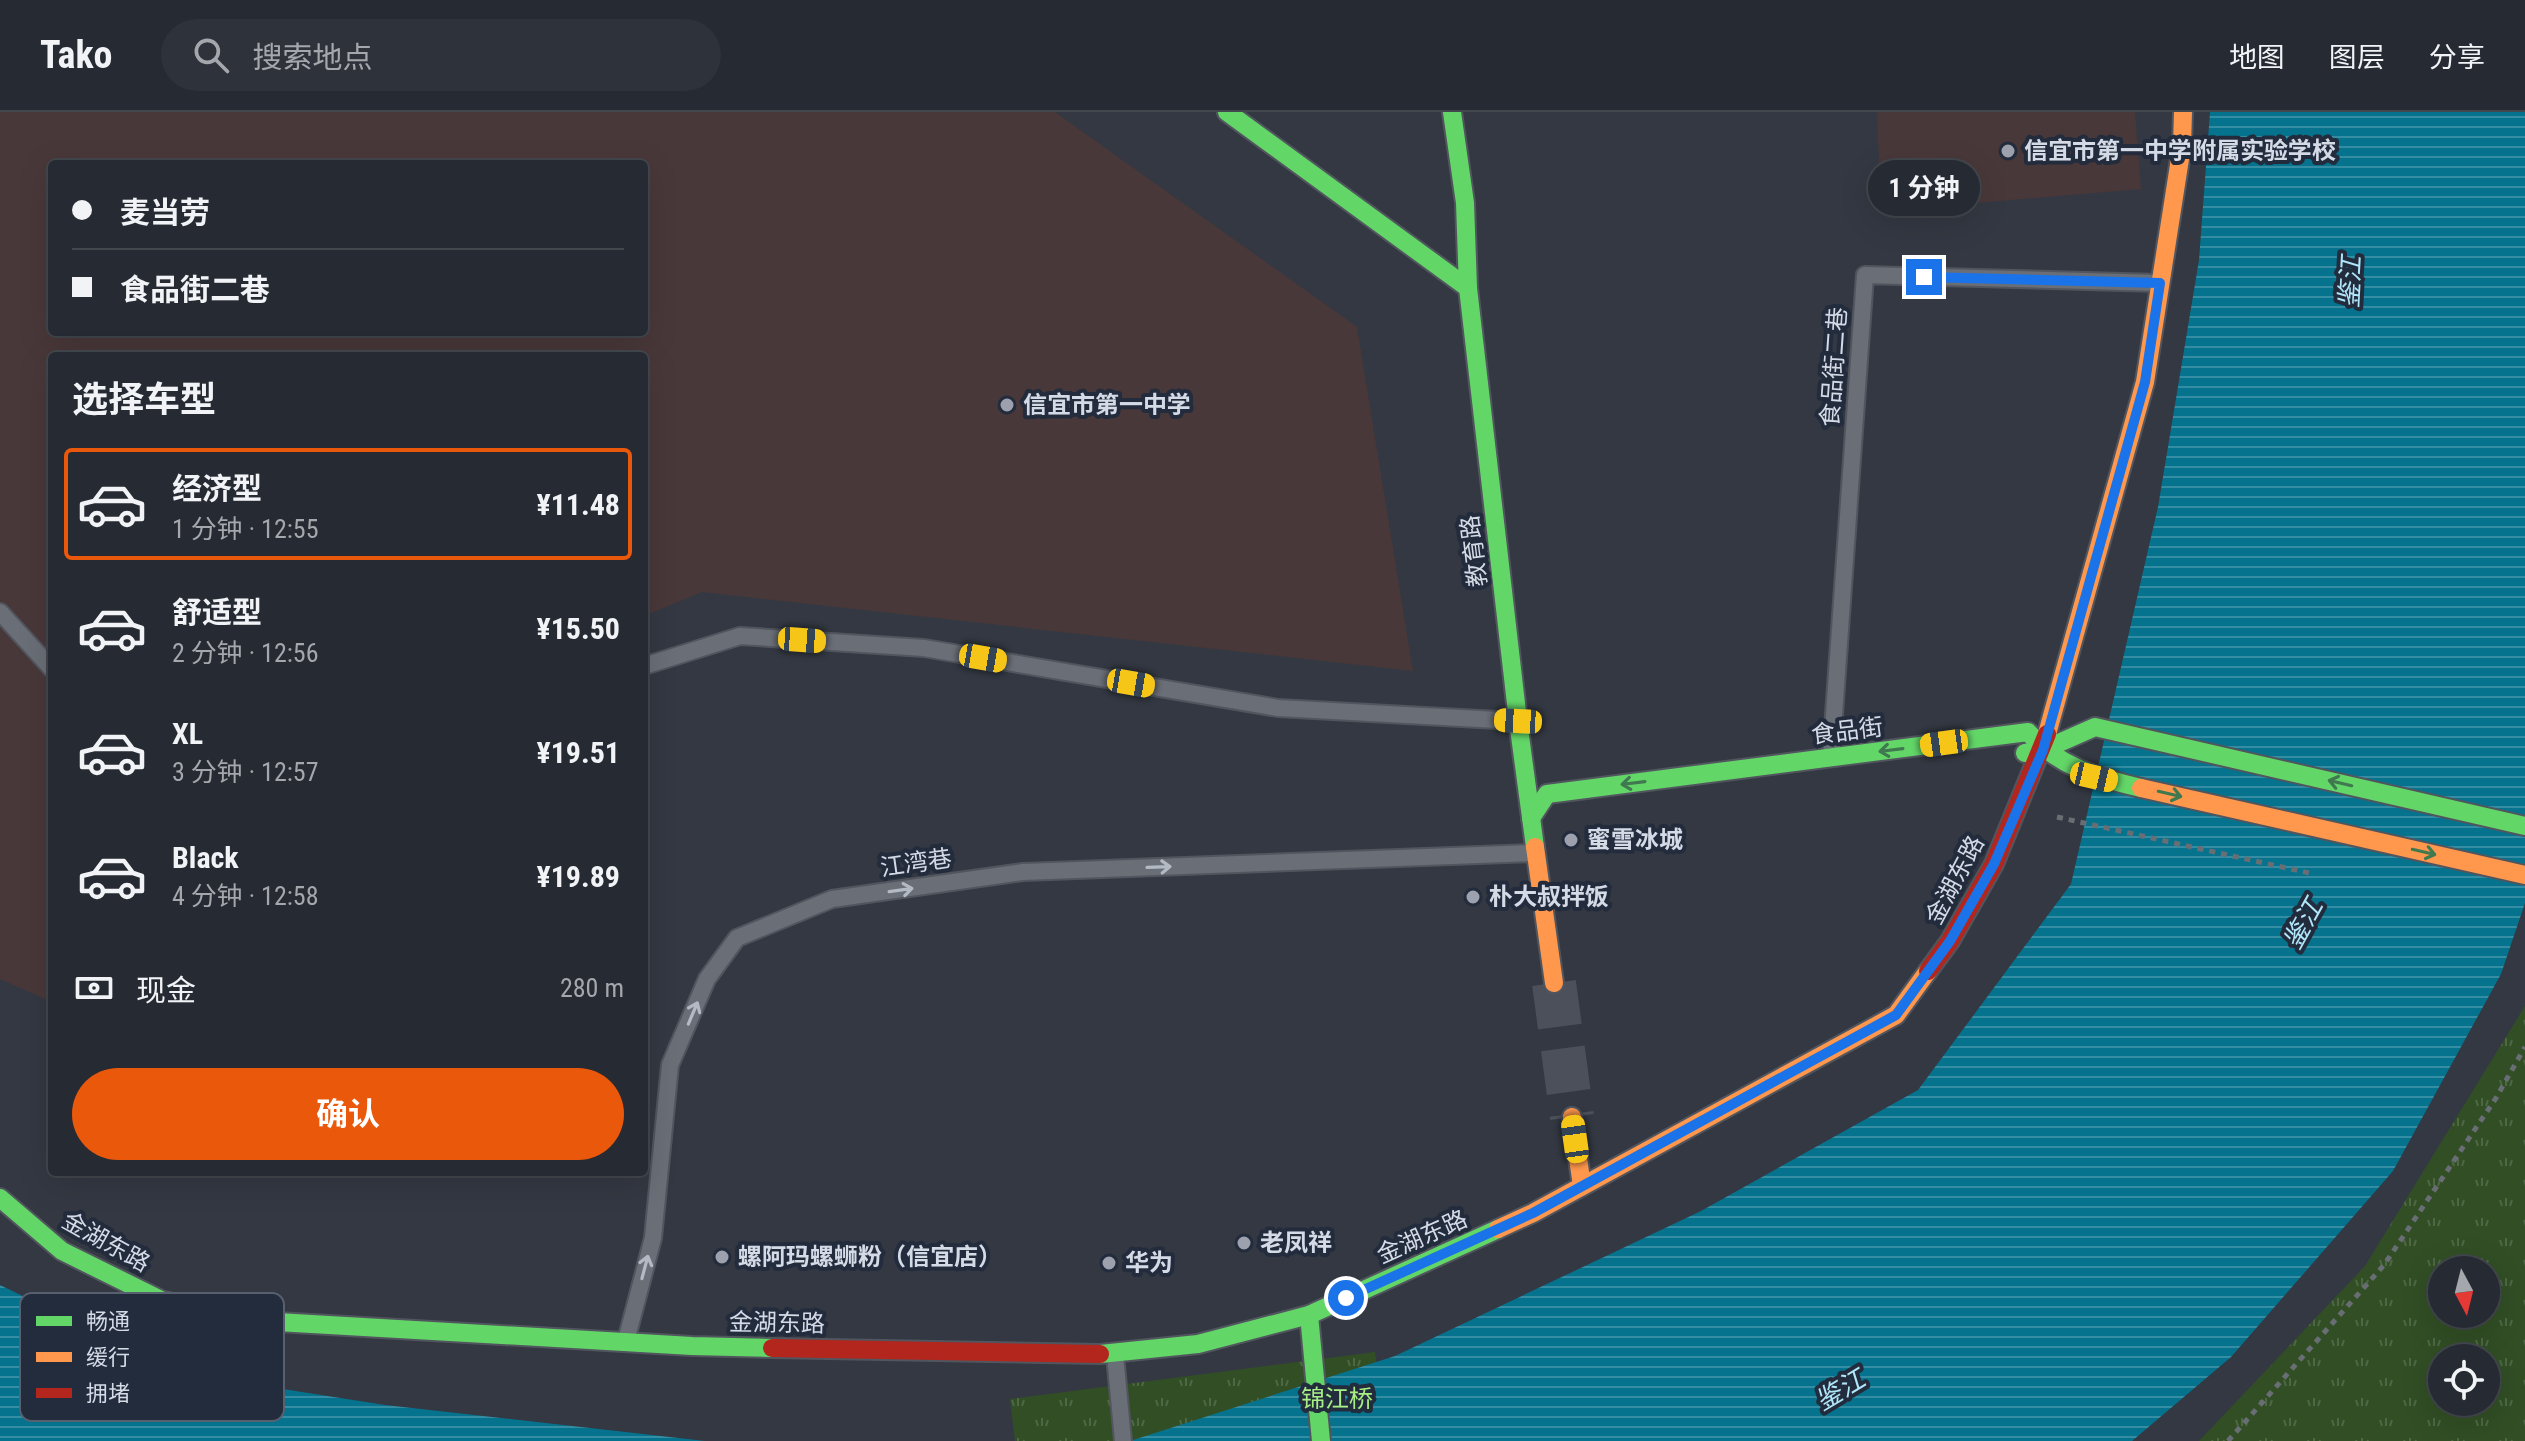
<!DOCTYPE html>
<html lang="zh">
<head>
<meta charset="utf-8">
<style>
	body { margin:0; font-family:"Roboto Condensed","Noto Sans SC",sans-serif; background:#2e323a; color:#f1f3f6; height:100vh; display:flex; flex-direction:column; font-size:30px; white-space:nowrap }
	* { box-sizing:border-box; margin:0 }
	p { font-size:26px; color:#a4a7ac }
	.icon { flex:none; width:44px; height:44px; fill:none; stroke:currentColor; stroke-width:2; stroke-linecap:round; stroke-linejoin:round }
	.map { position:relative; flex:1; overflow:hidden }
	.side { position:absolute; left:48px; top:240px; width:600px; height:824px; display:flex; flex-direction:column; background:#262a32; border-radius:8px; box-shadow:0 8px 32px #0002,0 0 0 2px #42464d }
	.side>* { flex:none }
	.hud { position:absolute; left:48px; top:48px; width:600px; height:176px; border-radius:8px; box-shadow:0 8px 32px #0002,0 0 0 2px #42464d; display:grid; align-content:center; height:176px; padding:0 24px; background:#262a32 }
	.needle { width:52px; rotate:173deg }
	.buttons { position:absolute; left:2428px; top:1144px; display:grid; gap:16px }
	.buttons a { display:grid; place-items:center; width:72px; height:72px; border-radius:50%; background:#262a32; box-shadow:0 8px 32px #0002,0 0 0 2px #42464d; font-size:40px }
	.end { position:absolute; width:36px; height:36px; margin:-18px; border:10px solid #1a73e8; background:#fff; box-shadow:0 0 0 4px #fff }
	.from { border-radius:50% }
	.bubble { position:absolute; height:56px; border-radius:28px; background:#262a32; box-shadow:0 8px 32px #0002,0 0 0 2px #42464d; font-size:26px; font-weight:700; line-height:56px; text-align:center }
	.car { position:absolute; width:24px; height:48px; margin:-24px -12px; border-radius:10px; box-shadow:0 0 6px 2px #0007; background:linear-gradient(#f5c518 24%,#345 0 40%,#f5c518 0 76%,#345 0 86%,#f5c518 0) }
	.hud b { display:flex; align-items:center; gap:28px; height:76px; font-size:30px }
	.hud b+b { border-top:2px solid #42464d }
	.hud i { width:20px; height:20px; background:#f1f3f6 }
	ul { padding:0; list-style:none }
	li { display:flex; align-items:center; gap:24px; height:112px; margin:0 16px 12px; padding:0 8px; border:4px solid transparent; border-radius:8px }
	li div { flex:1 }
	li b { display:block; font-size:30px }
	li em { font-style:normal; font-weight:700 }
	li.current { border-color:#ea580c }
	li>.icon { width:72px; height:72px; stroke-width:1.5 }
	h2 { padding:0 24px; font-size:36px; line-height:96px }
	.pay { display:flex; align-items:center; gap:20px; height:88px; padding:0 24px; font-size:30px }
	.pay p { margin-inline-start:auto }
	.action { display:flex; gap:16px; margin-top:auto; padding:16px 24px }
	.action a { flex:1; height:92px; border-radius:48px; background:#ea580c; color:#fff; font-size:32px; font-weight:700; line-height:92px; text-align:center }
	header { display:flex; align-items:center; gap:48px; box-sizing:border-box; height:112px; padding:0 40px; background:#262a32; border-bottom:2px solid #42464d }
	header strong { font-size:38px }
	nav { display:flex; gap:44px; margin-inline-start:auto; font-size:28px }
	.search { width:560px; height:72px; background:#2e323a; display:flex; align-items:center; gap:20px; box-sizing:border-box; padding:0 28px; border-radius:44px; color:#a4a7ac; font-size:30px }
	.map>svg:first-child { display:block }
	.education { fill:#493839; fill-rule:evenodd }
	.park { fill:url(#park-tufts); fill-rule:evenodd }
	.water { fill:url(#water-rules) }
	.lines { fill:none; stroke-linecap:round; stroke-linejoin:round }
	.secondary-tunnel { stroke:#4b505b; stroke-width:44; stroke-dasharray:44 22; stroke-linecap:butt }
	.lane-casing { stroke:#51555e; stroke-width:20 }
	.fast-casing { stroke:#51555e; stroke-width:22 }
	.slow-casing { stroke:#51555e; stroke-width:22 }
	.jam-casing { stroke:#51555e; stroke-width:22 }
	.path { stroke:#696e74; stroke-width:5; stroke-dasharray:6 6; stroke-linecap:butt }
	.lane { stroke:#6a6e76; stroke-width:16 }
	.fast { stroke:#63d668; stroke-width:18 }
	.slow { stroke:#ff974d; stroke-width:18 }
	.jam { stroke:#b3261e; stroke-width:18 }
	.oneway { stroke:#407850 }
	.oneway2 { stroke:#b4bac4 }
	.route { stroke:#1a73e8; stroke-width:10 }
	.poi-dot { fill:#9ca1ad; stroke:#232c3d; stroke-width:3 }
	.labels { text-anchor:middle; stroke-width:8; stroke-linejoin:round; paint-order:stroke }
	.poi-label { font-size:24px; font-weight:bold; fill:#d4dae6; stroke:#232c3d; text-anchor:start }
	.street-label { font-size:24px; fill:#d4dae6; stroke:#232c3d }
	.park-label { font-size:24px; fill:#a7ee86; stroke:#232c3d }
	.water-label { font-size:26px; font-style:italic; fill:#b0e7fa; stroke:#232c3d }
	.key { fill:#232c3d; stroke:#586070; stroke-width:2 }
	.key-label { font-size:22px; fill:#d4dae6 }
</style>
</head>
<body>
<header>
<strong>Tako</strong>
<div class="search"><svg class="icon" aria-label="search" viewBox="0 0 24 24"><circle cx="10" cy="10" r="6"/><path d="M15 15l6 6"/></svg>搜索地点</div>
<nav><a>地图</a><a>图层</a><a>分享</a></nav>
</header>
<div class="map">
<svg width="2525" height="1329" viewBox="0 0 2525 1329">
	<defs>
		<pattern id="park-tufts" width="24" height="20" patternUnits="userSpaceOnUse" patternTransform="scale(2)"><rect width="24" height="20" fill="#314e25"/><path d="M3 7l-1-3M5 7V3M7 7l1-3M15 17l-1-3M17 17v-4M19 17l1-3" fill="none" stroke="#4e6745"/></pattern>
		<pattern id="water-rules" width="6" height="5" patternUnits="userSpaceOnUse" patternTransform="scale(2)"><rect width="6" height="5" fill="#05738e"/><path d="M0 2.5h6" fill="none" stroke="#348da3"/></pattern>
	</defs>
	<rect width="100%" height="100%" fill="#333842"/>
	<g class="education">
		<path d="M0 0H1055L1357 215 1413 559 702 480 644 504V244H52V890L0 867ZM52 52H644V220H52Z"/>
		<path d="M1877 0H2135L2141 77 1881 99Z"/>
	</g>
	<g class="park">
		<path d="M2525 894V1329H2199L2365 1154ZM2442 1158H2486V1202H2442ZM2442 1246H2486V1290H2442Z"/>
		<path d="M1375 1240 1387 1329H1015L1010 1287Z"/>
	</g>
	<g class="water">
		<path d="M2210 0H2525V791L2501 862 2393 1059 2231 1245 2132 1329H1130L1395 1244 1701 1099 1918 978 2071 772 2158 395 2199 148Z"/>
		<path d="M0 1173 181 1261 385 1293 705 1329H0Z"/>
	</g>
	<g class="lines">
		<path class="secondary-tunnel" d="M1554 871 1572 1005"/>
		<defs>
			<g id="lane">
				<path d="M0 500 52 557"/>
				<path d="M644 554 740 524 924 536 1278 596 1516 609"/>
				<path d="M1831 645 1865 163 2159 171"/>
				<path d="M626 1229 653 1126 670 953 707 867 737 826 832 787 1023 760 1535 741"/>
				<path d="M1115 1243 1123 1329"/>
			</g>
			<g id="fast">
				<path d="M1227 0 1468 176"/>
				<path d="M1452 0 1465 91 1468 176 1518 609 1535 735"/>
				<path d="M2025 641 2043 638 2095 615 2525 714"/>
				<path d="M1531 706 1547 682 2028 620C2057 654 2098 666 2141 676"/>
				<path d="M0 1086 62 1139 163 1189 260 1209 692 1234 772 1236"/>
				<path d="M1309 1203 1321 1329"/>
				<path d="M1100 1242 1198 1232 1309 1203 1498 1117"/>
			</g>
			<g id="slow">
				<path d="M2047 622 2145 270 2182 34 2183 0"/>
				<path d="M2141 676 2525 763"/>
				<path d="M1535 735 1554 871"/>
				<path d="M1572 1005 1582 1074"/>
				<path d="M1498 1117 1533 1101 1896 903 1928 859"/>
			</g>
			<g id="jam">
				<path d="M1928 859 1950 829 1994 752 2047 622"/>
				<path d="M772 1236 1100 1242"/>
			</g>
		</defs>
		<use href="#lane" class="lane-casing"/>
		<use href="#fast" class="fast-casing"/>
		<use href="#slow" class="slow-casing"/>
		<use href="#jam" class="jam-casing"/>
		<g class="path">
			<path d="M2057 705 2309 761"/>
			<path d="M2228 1329 2384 1153 2496 986 2525 935"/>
		</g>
		<use href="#lane" class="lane"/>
		<use href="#fast" class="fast"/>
		<use href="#slow" class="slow"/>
		<use href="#jam" class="jam"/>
	</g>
	<defs><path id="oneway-shaft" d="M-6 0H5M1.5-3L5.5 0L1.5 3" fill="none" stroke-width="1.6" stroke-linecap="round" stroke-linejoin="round" transform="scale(2)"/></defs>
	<g class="oneway">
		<use href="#oneway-shaft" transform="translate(1891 638) rotate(173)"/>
		<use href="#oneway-shaft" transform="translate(1633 671) rotate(173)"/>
		<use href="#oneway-shaft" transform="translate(2340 671) rotate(-167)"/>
		<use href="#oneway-shaft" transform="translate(2170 682) rotate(13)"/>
		<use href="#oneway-shaft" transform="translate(2424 740) rotate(13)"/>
	</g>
	<g class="oneway2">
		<use href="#oneway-shaft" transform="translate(1159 755) rotate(-2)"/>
		<use href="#oneway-shaft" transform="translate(901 778) rotate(-8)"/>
		<use href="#oneway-shaft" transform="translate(693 901) rotate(-67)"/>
		<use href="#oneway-shaft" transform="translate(645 1155) rotate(-75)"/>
	</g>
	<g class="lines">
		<path class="route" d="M1346 1186 1533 1101 1896 903 1950 829 1994 752 2043 638 2145 270 2160 171 1924 165"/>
	</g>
	<g class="poi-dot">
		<circle cx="2008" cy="39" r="8"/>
		<circle cx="1007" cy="293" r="8"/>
		<circle cx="1571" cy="728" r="8"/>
		<circle cx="1473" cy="785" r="8"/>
		<circle cx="1244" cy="1131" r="8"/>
		<circle cx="722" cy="1145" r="8"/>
		<circle cx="1109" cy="1151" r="8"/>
	</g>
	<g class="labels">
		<g class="poi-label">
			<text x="2024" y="47">信宜市第一中学附属实验学校</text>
			<text x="1023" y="301">信宜市第一中学</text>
			<text x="1587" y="736">蜜雪冰城</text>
			<text x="1489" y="793">朴大叔拌饭</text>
			<text x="1260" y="1139">老凤祥</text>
			<text x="738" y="1153">螺阿玛螺蛳粉（信宜店）</text>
			<text x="1125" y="1159">华为</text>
		</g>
		<g class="street-label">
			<text transform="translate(1834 255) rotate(-86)" y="8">食品街二巷</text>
			<text transform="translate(1474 439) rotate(-97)" y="8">教育路</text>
			<text transform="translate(1847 619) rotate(-7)" y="8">食品街</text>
			<text transform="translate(916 751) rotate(-8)" y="8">江湾巷</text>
			<text transform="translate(1955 768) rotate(-62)" y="8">金湖东路</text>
			<text transform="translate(1422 1125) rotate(-24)" y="8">金湖东路</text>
			<text transform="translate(106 1130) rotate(29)" y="8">金湖东路</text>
			<text transform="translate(777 1211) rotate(1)" y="8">金湖东路</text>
		</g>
		<g class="park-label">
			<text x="1337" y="1295">锦江桥</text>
		</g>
		<g class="water-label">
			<text transform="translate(2350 170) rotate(-87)" y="9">鉴江</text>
			<text transform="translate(2303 812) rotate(-61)" y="9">鉴江</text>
			<text transform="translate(1840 1278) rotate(-31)" y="9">鉴江</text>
		</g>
	</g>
	<rect x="20" y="1181" width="264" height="128" rx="12" class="key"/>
	<rect x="36" y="1204" width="36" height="10" fill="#63d668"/>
	<rect x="36" y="1240" width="36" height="10" fill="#ff974d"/>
	<rect x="36" y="1276" width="36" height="10" fill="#b3261e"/>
	<g class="key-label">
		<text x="86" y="1217">畅通</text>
		<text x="86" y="1253">缓行</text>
		<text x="86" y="1289">拥堵</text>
	</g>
</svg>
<div class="buttons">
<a><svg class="needle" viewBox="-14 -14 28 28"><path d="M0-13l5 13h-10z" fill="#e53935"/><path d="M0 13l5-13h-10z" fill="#a4a7ac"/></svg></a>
<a><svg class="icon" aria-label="locate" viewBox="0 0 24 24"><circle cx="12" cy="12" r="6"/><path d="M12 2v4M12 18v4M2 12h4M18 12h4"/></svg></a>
</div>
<i class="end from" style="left:1346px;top:1186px"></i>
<i class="end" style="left:1924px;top:165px"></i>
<div class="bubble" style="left:1868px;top:48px;width:112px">1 分钟</div>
<i class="car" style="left:802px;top:528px;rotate:94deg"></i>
<i class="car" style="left:983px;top:546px;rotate:100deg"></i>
<i class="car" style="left:1131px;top:571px;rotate:100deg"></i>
<i class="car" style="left:1518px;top:609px;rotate:273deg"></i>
<i class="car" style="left:1944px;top:631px;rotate:262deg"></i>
<i class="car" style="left:2094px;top:665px;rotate:103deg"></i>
<i class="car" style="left:1575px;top:1027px;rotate:352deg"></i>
<div class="hud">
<b><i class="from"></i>麦当劳</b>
<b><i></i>食品街二巷</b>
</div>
<section class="side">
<h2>选择车型</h2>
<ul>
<li class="current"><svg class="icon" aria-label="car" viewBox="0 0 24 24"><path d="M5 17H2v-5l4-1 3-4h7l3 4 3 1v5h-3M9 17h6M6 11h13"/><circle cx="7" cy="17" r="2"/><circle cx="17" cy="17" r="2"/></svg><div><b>经济型</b><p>1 分钟 · 12:55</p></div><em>¥11.48</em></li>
<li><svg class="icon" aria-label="car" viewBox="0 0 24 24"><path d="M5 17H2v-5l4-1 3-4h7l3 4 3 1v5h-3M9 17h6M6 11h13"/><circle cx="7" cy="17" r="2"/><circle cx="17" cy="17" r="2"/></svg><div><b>舒适型</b><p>2 分钟 · 12:56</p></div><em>¥15.50</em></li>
<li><svg class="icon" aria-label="car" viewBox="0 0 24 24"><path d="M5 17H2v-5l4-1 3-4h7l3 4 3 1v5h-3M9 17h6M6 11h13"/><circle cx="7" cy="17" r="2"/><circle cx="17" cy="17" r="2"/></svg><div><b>XL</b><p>3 分钟 · 12:57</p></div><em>¥19.51</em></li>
<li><svg class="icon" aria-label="car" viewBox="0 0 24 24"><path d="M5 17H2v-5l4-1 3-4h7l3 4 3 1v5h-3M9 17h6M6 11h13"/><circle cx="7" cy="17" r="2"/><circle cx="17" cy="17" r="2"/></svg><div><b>Black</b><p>4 分钟 · 12:58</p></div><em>¥19.89</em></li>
</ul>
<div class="pay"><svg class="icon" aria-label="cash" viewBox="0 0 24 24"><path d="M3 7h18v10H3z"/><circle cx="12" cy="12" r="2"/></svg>现金<p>280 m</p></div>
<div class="action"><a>确认</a></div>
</section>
</div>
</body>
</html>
